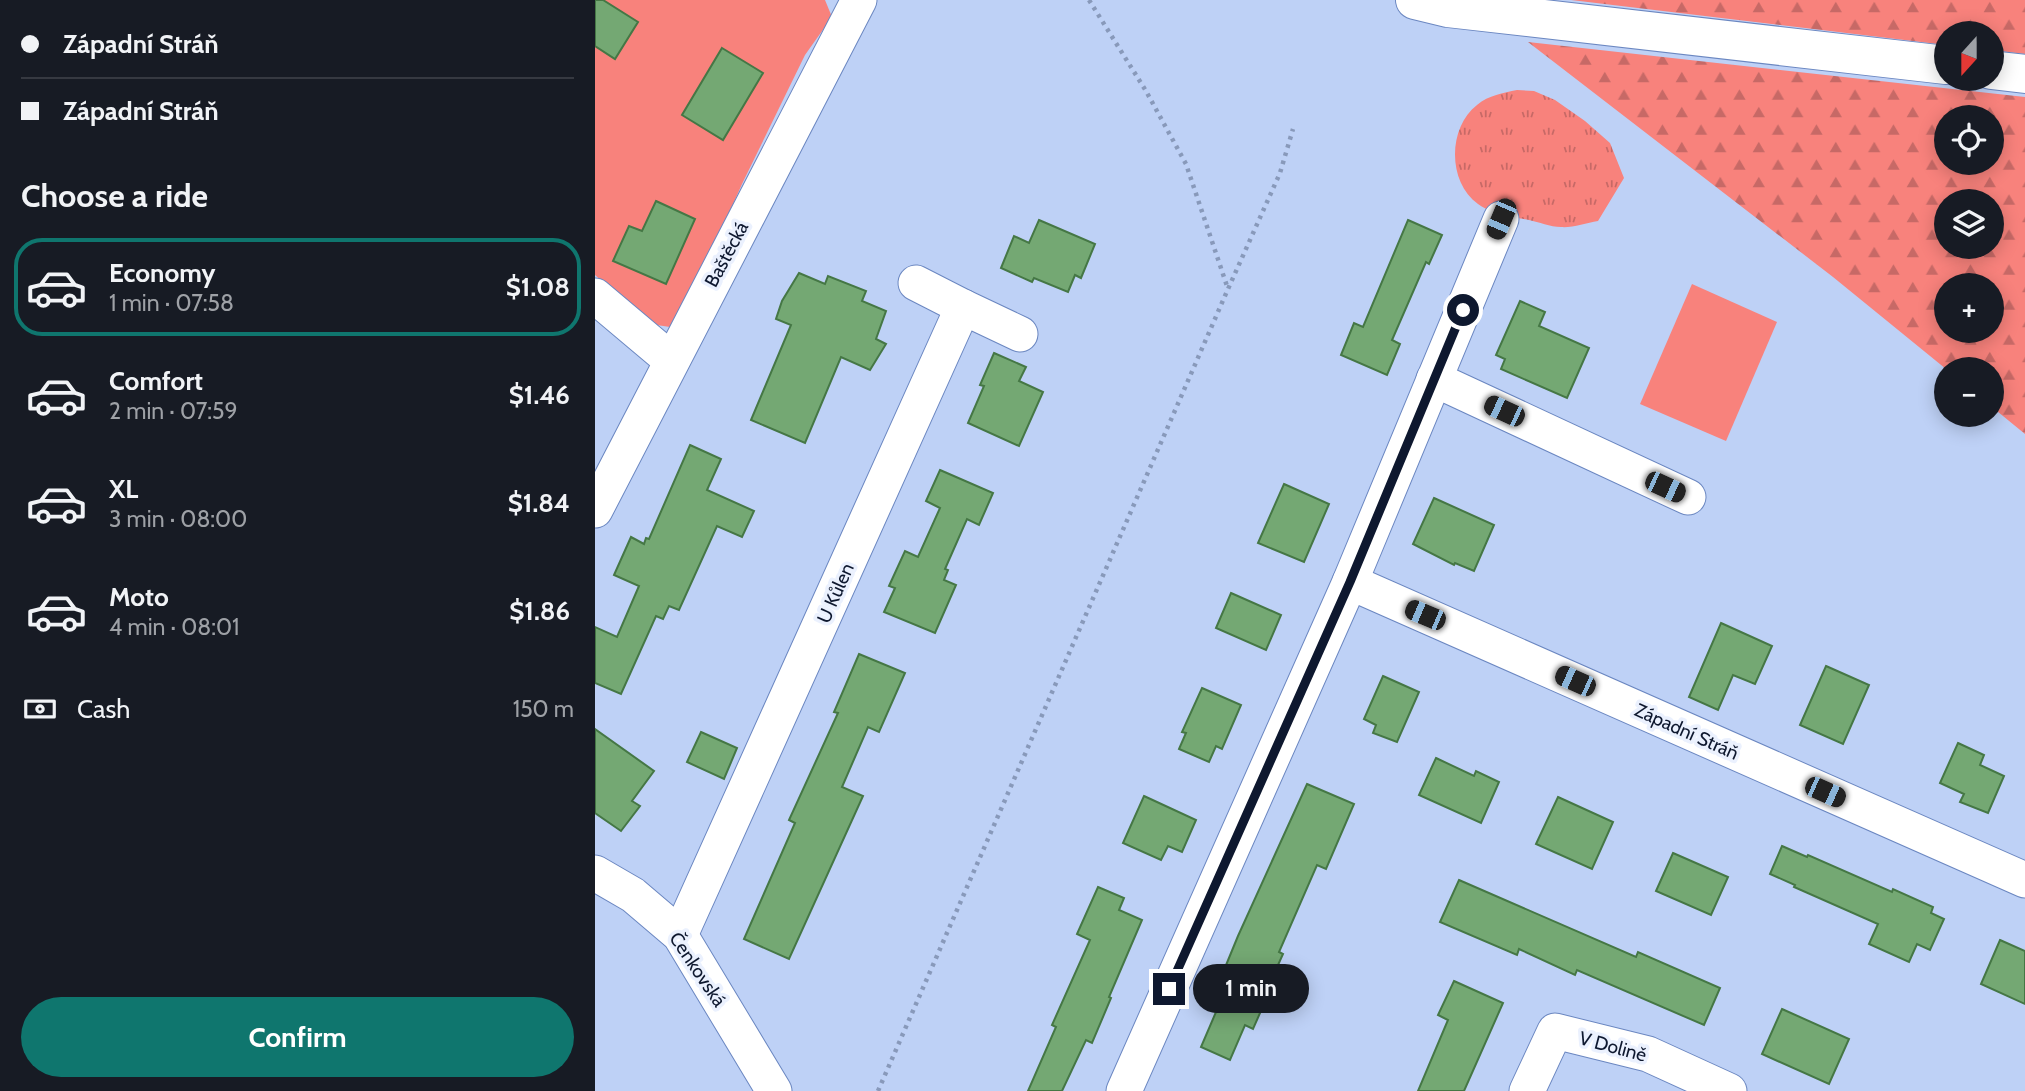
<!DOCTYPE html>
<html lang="en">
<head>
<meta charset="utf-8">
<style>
	body { margin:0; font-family:Cabin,sans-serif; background:#20242c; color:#f1f3f6; height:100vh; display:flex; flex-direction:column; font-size:26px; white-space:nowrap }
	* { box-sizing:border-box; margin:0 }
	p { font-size:23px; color:#9ea1a6 }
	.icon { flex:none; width:38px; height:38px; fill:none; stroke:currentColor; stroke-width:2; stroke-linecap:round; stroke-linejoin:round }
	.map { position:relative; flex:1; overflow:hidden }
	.drawer { display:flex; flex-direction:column; background:#171b24; width:595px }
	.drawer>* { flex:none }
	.banner { display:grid; align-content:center; height:154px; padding:0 21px; background:#171b24 }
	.needle { width:46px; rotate:201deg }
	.buttons { position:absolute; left:1339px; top:21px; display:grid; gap:14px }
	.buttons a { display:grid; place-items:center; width:70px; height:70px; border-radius:50%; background:#171b24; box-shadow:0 4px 18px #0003; font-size:35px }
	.end { position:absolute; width:32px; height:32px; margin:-16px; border:9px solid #0e182f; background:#fff; box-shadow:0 0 0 4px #fff }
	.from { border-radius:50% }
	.bubble { position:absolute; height:49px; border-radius:24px; background:#171b24; box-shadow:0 4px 18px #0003; font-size:23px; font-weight:800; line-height:49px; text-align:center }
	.car { position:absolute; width:21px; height:42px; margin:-21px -10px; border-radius:9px; box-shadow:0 0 5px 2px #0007; background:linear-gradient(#222 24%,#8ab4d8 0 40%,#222 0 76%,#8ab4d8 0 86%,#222 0) }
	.banner b { display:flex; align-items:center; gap:24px; height:66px; font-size:26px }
	.banner b+b { border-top:2px solid #363941 }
	.banner i { width:18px; height:18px; background:#f1f3f6 }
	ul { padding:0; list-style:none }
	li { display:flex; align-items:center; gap:21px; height:98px; margin:0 14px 10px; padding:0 7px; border:4px solid transparent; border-radius:28px }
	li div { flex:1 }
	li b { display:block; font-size:26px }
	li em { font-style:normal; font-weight:800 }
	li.current { border-color:#0f766e }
	li>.icon { width:63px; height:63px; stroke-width:1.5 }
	h2 { padding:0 21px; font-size:32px; line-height:84px }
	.pay { display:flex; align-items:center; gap:18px; height:77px; padding:0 21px; font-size:26px }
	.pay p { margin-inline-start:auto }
	.button { display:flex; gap:14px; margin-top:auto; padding:14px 21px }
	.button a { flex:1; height:80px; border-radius:42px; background:#0f766e; color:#fff; font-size:28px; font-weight:800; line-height:80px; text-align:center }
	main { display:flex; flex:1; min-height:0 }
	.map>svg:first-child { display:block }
	.forest { fill:url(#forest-firs); fill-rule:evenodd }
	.park { fill:url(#park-tufts) }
	.garden { fill:#f8827c }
	.building { fill:#74a873; stroke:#457745; stroke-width:2 }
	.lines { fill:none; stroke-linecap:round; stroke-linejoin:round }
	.minor-casing { stroke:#6b87c1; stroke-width:37 }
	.tertiary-casing { stroke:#6b87c1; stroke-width:40 }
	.path { stroke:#8899ba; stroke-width:4.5; stroke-dasharray:3.5 5; stroke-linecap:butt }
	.minor { stroke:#fff; stroke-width:35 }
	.tertiary { stroke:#fff; stroke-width:38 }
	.route { stroke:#0e182f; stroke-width:9 }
	.labels { text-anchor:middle; stroke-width:7; stroke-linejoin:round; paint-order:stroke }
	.street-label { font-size:19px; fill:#0e182f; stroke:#ebf1fe }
</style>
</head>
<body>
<main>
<section class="drawer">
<div class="banner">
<b><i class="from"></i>Západní Stráň</b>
<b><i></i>Západní Stráň</b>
</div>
<h2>Choose a ride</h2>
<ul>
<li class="current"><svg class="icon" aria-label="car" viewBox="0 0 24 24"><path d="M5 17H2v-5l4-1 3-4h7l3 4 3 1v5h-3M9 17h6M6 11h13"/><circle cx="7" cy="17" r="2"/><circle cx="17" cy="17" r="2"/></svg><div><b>Economy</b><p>1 min · 07:58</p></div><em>$1.08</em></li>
<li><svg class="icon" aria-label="car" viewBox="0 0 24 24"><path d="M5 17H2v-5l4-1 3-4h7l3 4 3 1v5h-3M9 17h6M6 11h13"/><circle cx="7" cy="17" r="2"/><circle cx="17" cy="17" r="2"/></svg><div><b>Comfort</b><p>2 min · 07:59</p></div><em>$1.46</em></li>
<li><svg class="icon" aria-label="car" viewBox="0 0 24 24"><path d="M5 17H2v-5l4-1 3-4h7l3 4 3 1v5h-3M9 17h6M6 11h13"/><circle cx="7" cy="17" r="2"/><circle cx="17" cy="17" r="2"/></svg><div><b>XL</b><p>3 min · 08:00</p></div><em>$1.84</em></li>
<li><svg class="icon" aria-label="car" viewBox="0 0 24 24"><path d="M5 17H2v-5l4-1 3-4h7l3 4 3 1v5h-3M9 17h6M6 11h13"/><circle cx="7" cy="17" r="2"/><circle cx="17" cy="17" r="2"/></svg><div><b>Moto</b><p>4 min · 08:01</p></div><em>$1.86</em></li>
</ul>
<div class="pay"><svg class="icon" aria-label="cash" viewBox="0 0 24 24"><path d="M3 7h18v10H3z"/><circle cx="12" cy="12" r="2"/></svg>Cash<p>150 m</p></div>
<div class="button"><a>Confirm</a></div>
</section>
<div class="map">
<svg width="1430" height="1091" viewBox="0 0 1430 1091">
	<defs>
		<pattern id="forest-firs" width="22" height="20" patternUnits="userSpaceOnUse" patternTransform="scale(1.75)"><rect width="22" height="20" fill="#f8827c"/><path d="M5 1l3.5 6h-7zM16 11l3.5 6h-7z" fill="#c76966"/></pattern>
		<pattern id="park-tufts" width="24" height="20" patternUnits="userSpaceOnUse" patternTransform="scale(1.75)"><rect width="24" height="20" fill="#f8827c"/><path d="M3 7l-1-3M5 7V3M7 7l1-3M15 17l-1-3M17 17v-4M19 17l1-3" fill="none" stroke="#c76966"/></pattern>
	</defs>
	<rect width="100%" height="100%" fill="#bed1f6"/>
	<g class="forest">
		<path d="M976 0H1430V54L1397 50 1396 33H1351V45Z"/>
		<path d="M933 42 1430 97V434L1397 407 1396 369H1351L1238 277ZM1351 117H1396V163H1351ZM1351 201H1396V247H1351ZM1351 285H1396V331H1351Z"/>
	</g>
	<path class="park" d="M922 90 939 91 960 100 990 121 1015 143 1029 178 1003 221C991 223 977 228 966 227 955 227 944 222 934 220 913 216 902 217 883 204 852 182 853 127 882 105 894 95 908 93 922 90Z"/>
	<g class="garden">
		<path d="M0 0H230L237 17 210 55 147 184 85 324 75 327 55 324 0 275Z"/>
		<path d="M1097 284 1182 322 1131 441 1045 404Z"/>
	</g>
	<g class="building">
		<path d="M0 0H8L43 22 20 59 0 46Z"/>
		<path d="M127 48 168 73 128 140 87 115Z"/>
		<path d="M61 201 100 219 71 284 18 261 34 226 47 231Z"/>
		<path d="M444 220 500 244 486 278 480 275 473 292 439 278 437 282 406 268 419 236 434 243Z"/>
		<path d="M813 220 847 235 834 264 831 262 797 340 805 344 792 375 746 355 759 323 768 327Z"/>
		<path d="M204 273 230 284 233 276 271 291 267 301 291 311 281 339 291 344 275 370 246 357 210 443 156 420 196 325 181 319 187 301Z"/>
		<path d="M925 301 950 312 944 326 994 348 972 398 906 369 910 359 901 355Z"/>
		<path d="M399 353 431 367 424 381 448 392 424 446 373 423 389 386 385 385Z"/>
		<path d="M95 445 126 459 112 490 159 511 147 537 122 526 84 610 74 606 68 619 61 616 26 694 0 683V627L22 637 44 586 19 575 36 537 49 544 51 538 54 539Z"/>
		<path d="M345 470 398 493 384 525 372 519 350 569 353 570 349 580 361 585 340 633 289 612 300 588 294 586 310 551 323 557 345 508 331 501Z"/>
		<path d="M689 484 734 504 709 562 663 543Z"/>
		<path d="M839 498 899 525 879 571 860 563 859 565 818 544Z"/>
		<path d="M636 593 686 615 671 650 621 628Z"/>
		<path d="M1126 623 1177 646 1160 684 1138 675 1123 710 1094 697Z"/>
		<path d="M264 654 310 673 284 732 273 727 247 787 268 796 194 959 149 939 200 823 194 820 243 713 239 712Z"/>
		<path d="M1231 666 1274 685 1248 744 1205 725Z"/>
		<path d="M788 676 824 692 802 742 778 733 781 725 769 719Z"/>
		<path d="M607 688 646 705 627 749 621 746 614 762 584 749 591 733 587 732Z"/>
		<path d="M0 729 59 771 37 801 45 806 26 831 0 813Z"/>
		<path d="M106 732 142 748 129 779 92 762Z"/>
		<path d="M1363 743 1389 755 1385 765 1409 776 1393 813 1365 802 1369 794 1345 783Z"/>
		<path d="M841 758 879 776 881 771 904 782 886 823 824 795Z"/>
		<path d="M712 784 759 804 731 869 722 865 684 952 688 954 669 996 672 997 658 1029 650 1025 635 1060 606 1047 621 1012 613 1009 643 936Z"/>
		<path d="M549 796 601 820 587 852 573 846 566 860 528 843Z"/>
		<path d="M963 797 1018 822 997 869 941 844Z"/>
		<path d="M1187 846 1212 857 1213 855 1297 892 1298 889 1338 907 1336 913 1349 919 1335 950 1322 944 1314 962 1274 944 1283 924 1199 887 1200 885 1175 874Z"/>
		<path d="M1078 853 1133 877 1116 915 1061 891Z"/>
		<path d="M864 880 1041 957 1043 952 1125 988 1109 1025 982 970 980 975 924 949 922 955 845 922Z"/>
		<path d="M503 887 529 898 524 910 547 920 514 997 516 998 497 1043 491 1040 467 1091H433L461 1027 457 1025 495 940 482 934Z"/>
		<path d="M1405 940 1430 951V1004L1386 984Z"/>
		<path d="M859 981 908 1003 869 1091H823L853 1020 843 1015Z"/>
		<path d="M1187 1009 1254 1039 1234 1084 1167 1054Z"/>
	</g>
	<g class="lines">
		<defs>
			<g id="minor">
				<path d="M321 283 368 307"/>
				<path d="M0 296 76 360"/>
				<path d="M839 379 1093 497"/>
				<path d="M0 510 264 0"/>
				<path d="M755 582 1430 880"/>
				<path d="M0 873 38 895 85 935 179 1091"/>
				<path d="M85 935 368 307 425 334"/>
				<path d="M529 1091 755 582 906 219"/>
				<path d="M932 1091 960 1031 1053 1054 1134 1091"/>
			</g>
			<g id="tertiary">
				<path d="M820 0 853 8 1351 65"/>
				<path d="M1396 70 1430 74"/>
			</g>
		</defs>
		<use href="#minor" class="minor-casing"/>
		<use href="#tertiary" class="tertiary-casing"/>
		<g class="path">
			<path d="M494 0 551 91 591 164 633 289"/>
			<path d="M283 1091 633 289 685 173 698 129"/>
		</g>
		<use href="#minor" class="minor"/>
		<use href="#tertiary" class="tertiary"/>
	</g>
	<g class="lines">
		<path class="route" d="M574 989 755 582 868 310"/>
	</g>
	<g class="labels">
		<g class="street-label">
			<text transform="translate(131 254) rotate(-62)" y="7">Baštěcká</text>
			<text transform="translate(240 593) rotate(-66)" y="7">U Kůlen</text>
			<text transform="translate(1092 731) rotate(24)" y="7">Západní Stráň</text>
			<text transform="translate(103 969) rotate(56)" y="7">Čenkovská</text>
			<text transform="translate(1018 1046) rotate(15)" y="7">V Dolině</text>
		</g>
	</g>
</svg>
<div class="buttons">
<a><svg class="needle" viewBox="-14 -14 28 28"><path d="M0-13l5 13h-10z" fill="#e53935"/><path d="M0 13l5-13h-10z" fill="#9ea1a6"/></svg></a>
<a><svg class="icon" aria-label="locate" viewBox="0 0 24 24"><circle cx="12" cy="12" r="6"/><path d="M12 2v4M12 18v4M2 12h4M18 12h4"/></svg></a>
<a><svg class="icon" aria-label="layers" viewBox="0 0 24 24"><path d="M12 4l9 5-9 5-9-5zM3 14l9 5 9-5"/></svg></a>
<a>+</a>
<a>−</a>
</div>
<i class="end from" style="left:868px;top:310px"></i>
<i class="end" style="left:574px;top:989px"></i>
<div class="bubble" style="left:598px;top:964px;width:116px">1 min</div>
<i class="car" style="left:906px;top:219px;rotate:203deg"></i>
<i class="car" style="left:909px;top:411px;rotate:295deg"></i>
<i class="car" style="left:1070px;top:487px;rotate:115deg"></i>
<i class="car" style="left:830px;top:615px;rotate:293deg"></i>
<i class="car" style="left:980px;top:681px;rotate:294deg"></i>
<i class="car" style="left:1230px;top:792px;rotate:114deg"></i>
</div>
</main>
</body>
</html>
